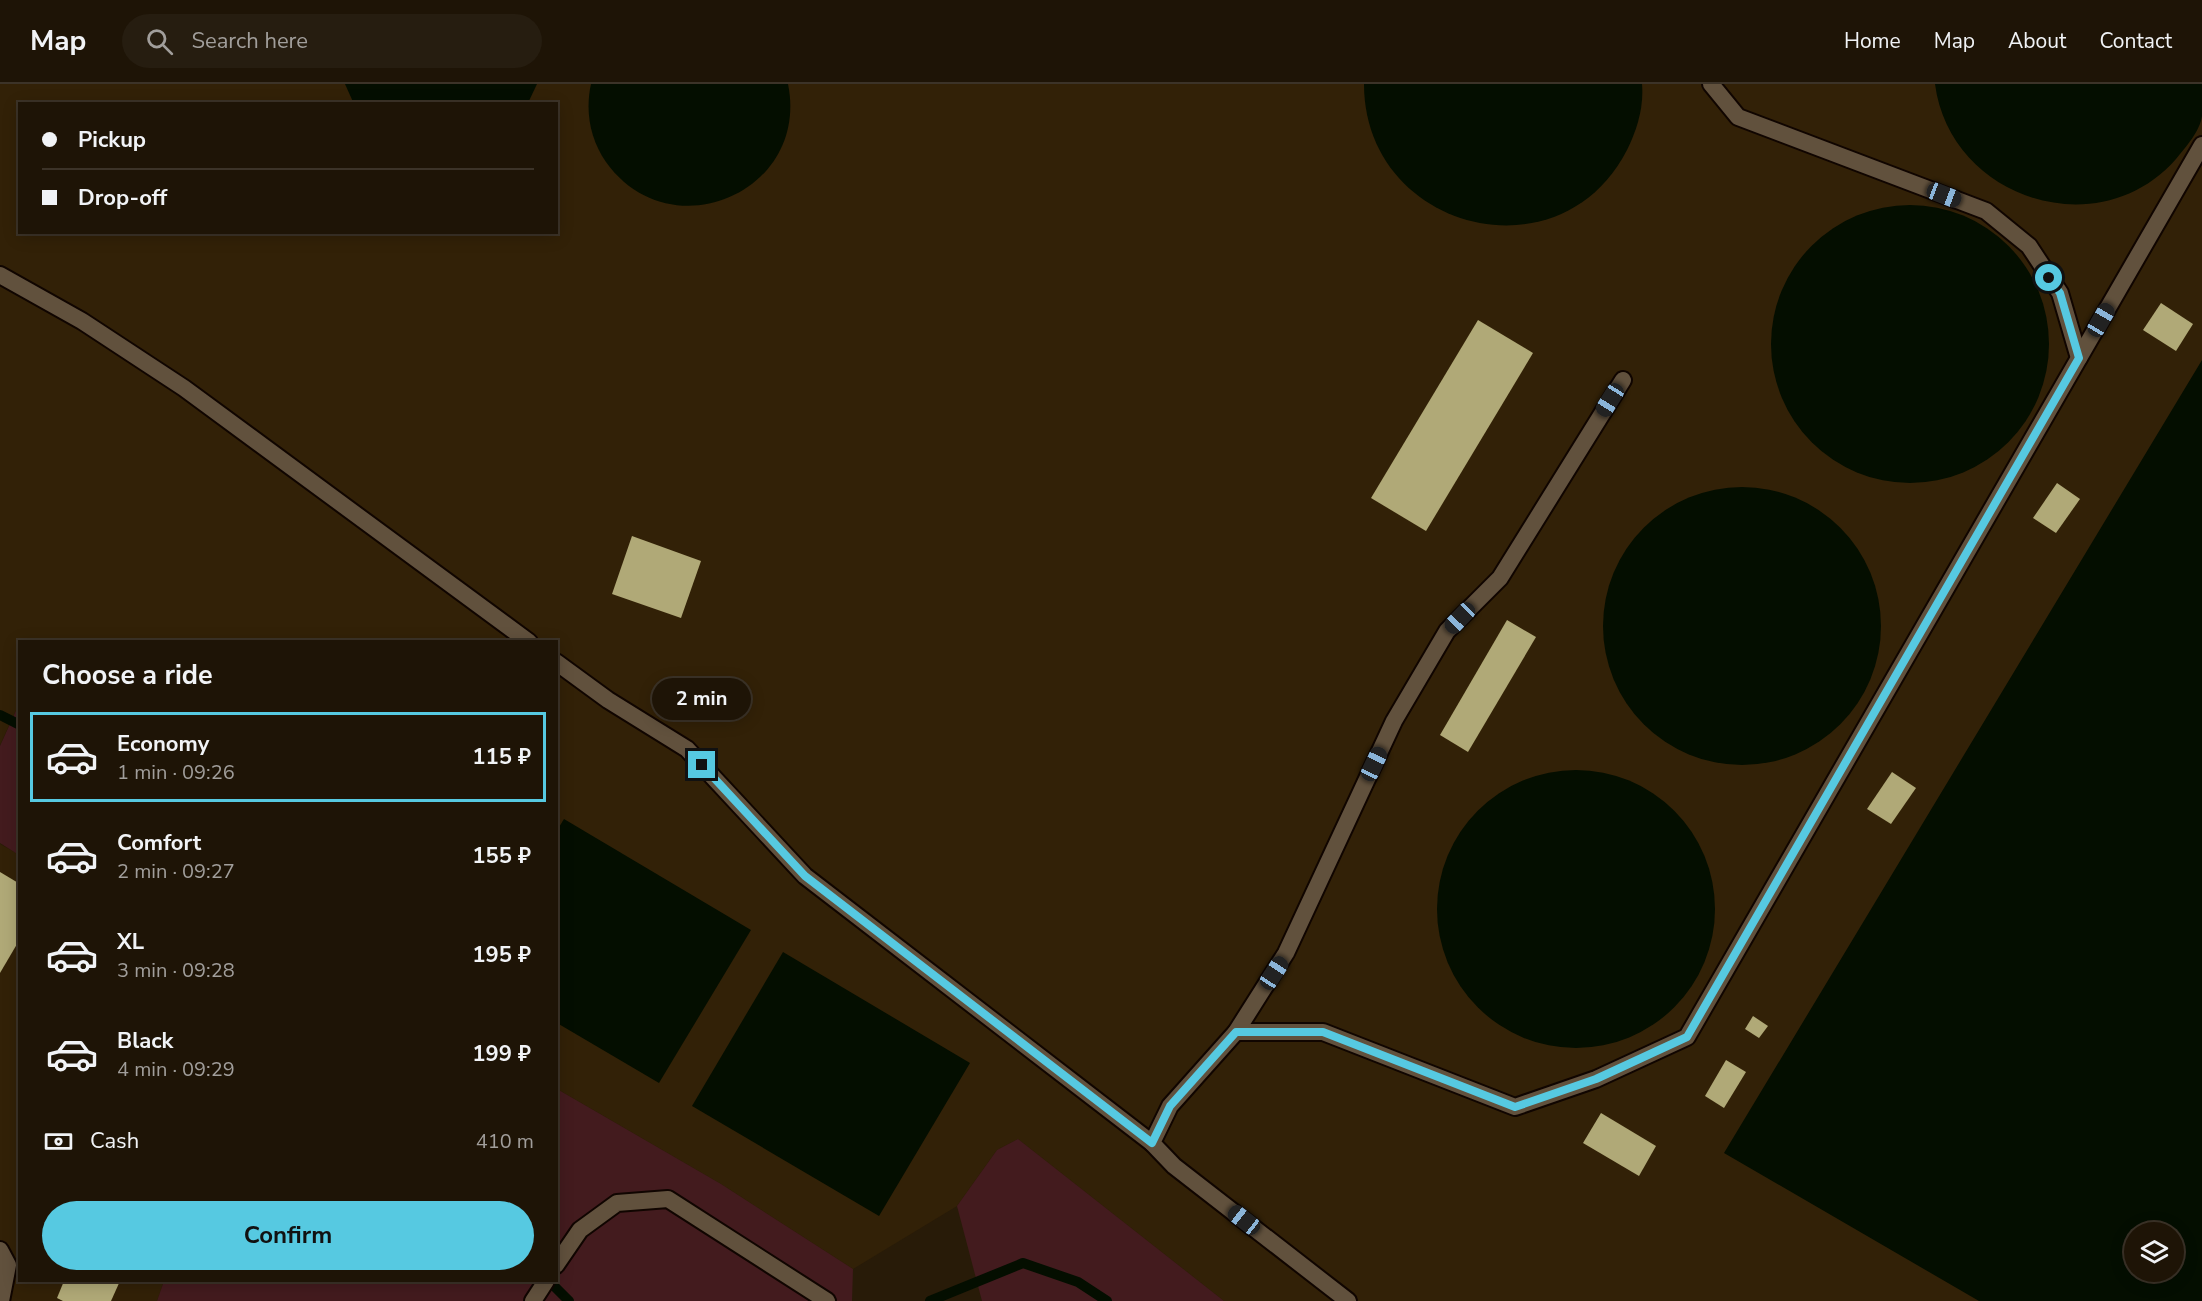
<!DOCTYPE html>
<html lang="en">
<head>
<meta charset="utf-8">
<style>
	body { margin:0; font-family:"Nunito Sans",sans-serif; background:#261d10; color:#f1f3f6; height:100vh; display:flex; flex-direction:column; font-size:22px; white-space:nowrap }
	* { box-sizing:border-box; margin:0 }
	p { font-size:20px; color:#a19e9b }
	.icon { flex:none; width:33px; height:33px; fill:none; stroke:currentColor; stroke-width:2; stroke-linecap:round; stroke-linejoin:round }
	.map { position:relative; flex:1; overflow:hidden }
	.panel { position:absolute; left:18px; top:556px; width:540px; height:642px; display:flex; flex-direction:column; background:#1e1406; border-radius:0px; box-shadow:0 3px 15px #0003,0 0 0 2px #3c3328 }
	.panel>* { flex:none }
	.hud { position:absolute; left:18px; top:18px; width:540px; height:132px; border-radius:0px; box-shadow:0 3px 15px #0003,0 0 0 2px #3c3328; display:grid; align-content:center; height:132px; padding:0 24px; background:#1e1406 }
	.buttons { position:absolute; left:2124px; top:1138px; display:grid; gap:12px }
	.buttons a { display:grid; place-items:center; width:60px; height:60px; border-radius:50%; background:#1e1406; box-shadow:0 3px 15px #0003,0 0 0 2px #3c3328; font-size:30px }
	.end { position:absolute; width:27px; height:27px; margin:-14px; border:8px solid #56c9e1; background:#111; box-shadow:0 0 0 3px #111 }
	.from { border-radius:50% }
	.bubble { position:absolute; height:42px; border-radius:21px; background:#1e1406; box-shadow:0 3px 15px #0003,0 0 0 2px #3c3328; font-size:20px; font-weight:700; line-height:42px; text-align:center }
	.car { position:absolute; width:18px; height:36px; margin:-18px -9px; border-radius:8px; box-shadow:0 0 4px 2px #0007; background:linear-gradient(#222 24%,#8ab4d8 0 40%,#222 0 76%,#8ab4d8 0 86%,#222 0) }
	.hud b { display:flex; align-items:center; gap:21px; height:57px; font-size:22px }
	.hud b+b { border-top:2px solid #3c3328 }
	.hud i { width:15px; height:15px; background:#f1f3f6 }
	ul { padding:0; list-style:none }
	li { display:flex; align-items:center; gap:18px; height:90px; margin:0 12px 9px; padding:0 12px; border:3px solid transparent; border-radius:0px }
	li div { flex:1 }
	li b { display:block; font-size:22px }
	li em { font-style:normal; font-weight:700 }
	li.selected { border-color:#56c9e1 }
	li>.icon { width:54px; height:54px; stroke-width:1.5 }
	h2 { padding:0 24px; font-size:27px; line-height:72px }
	.pay { display:flex; align-items:center; gap:15px; height:66px; padding:0 24px; font-size:22px }
	.pay p { margin-inline-start:auto }
	.button { display:flex; gap:12px; margin-top:auto; padding:12px 24px }
	.button a { flex:1; height:69px; border-radius:36px; background:#56c9e1; color:#111; font-size:24px; font-weight:700; line-height:69px; text-align:center }
	header { display:flex; align-items:center; gap:36px; box-sizing:border-box; height:84px; padding:0 30px; background:#1e1406; border-bottom:2px solid #3c3328 }
	header strong { font-size:28px }
	nav { display:flex; gap:33px; margin-inline-start:auto; font-size:21px }
	.search { width:420px; height:54px; background:#261d10; display:flex; align-items:center; gap:15px; box-sizing:border-box; padding:0 21px; border-radius:33px; color:#a19e9b; font-size:22px }
	.map>svg:first-child { display:block }
	.built { fill:#322107; fill-rule:evenodd }
	.green { fill:#431b1e }
	.water { fill:#040e00; fill-rule:evenodd }
	.lines { fill:none; stroke-linecap:round; stroke-linejoin:round }
	.stream { stroke:#040e00; stroke-width:10 }
	.building { fill:#b0a977 }
	.service-casing { stroke:#100500; stroke-width:20 }
	.service { stroke:#61513d; stroke-width:16 }
	.route { stroke:#56c9e1; stroke-width:8 }
</style>
</head>
<body>
<header>
<strong>Map</strong>
<div class="search"><svg class="icon" aria-label="search" viewBox="0 0 24 24"><circle cx="10" cy="10" r="6"/><path d="M15 15l6 6"/></svg>Search here</div>
<nav><a>Home</a><a>Map</a><a>About</a><a>Contact</a></nav>
</header>
<div class="map">
<svg width="2202" height="1217" viewBox="0 0 2202 1217">
	<rect width="100%" height="100%" fill="#281b08"/>
	<g class="built">
		<path d="M0 0H2202V1217H1224L1018 1055 997 1066 957 1122 853 1185 721 1100 557 1005 556 558H20L19 620 0 661ZM20 20H556V148H20ZM2134 1149H2174V1188H2134Z"/>
		<path d="M0 760 20 771V1197H164L157 1217H0Z"/>
	</g>
	<g class="green">
		<path d="M19 620V771L0 759V662Z"/>
		<path d="M557 1005 721 1100 853 1185 852 1217H157L164 1197H556Z"/>
		<path d="M1018 1055 1224 1217H982L957 1122 997 1066Z"/>
	</g>
	<g class="water">
		<path d="M345 0H537L528 19 354 20Z"/>
		<path d="M591 0H788C810 108 670 168 606 78 590 55 585 27 591 0Z"/>
		<path d="M1364 0H1642C1644 23 1637 46 1627 66 1560 197 1364 146 1364 0Z"/>
		<path d="M1935 0H2202C2202 10 2202 22 2202 32 2200 47 2186 63 2176 75 2099 163 1950 115 1935 0Z"/>
		<circle cx="1910" cy="260" r="139"/>
		<path d="M2202 276V1217H1979L1724 1069ZM2134 1149H2174V1188H2134Z"/>
		<circle cx="1742" cy="542" r="139"/>
		<circle cx="1576" cy="825" r="139"/>
		<path d="M564 735 751 846 659 999 557 939 556 748Z"/>
		<path d="M783 868 970 979 879 1132 692 1022Z"/>
	</g>
	<g class="lines">
		<g class="stream">
			<path d="M0 631 20 641"/>
			<path d="M549 1197 569 1217"/>
			<path d="M930 1217 1023 1179 1078 1198 1107 1217"/>
		</g>
	</g>
	<g class="building">
		<path d="M2161 219 2193 240 2176 267 2143 246Z"/>
		<path d="M1478 236 1533 269 1426 447 1371 414Z"/>
		<path d="M2057 399 2080 415 2056 449 2033 434Z"/>
		<path d="M632 452 701 477 681 534 612 510Z"/>
		<path d="M1507 536 1536 553 1468 668 1440 651Z"/>
		<path d="M1892 688 1916 704 1891 740 1867 725Z"/>
		<path d="M0 788 20 800V855L0 889Z"/>
		<path d="M1753 932 1768 942 1759 954 1745 945Z"/>
		<path d="M1726 976 1746 988 1724 1024 1705 1012Z"/>
		<path d="M1601 1029 1656 1062 1639 1092 1583 1059Z"/>
		<path d="M64 1197H120L111 1217H63L57 1214Z"/>
	</g>
	<g class="lines">
		<defs>
			<g id="service">
				<path d="M1711 0 1738 33 1986 127 2029 162 2060 209 2079 274"/>
				<path d="M0 191 82 237 184 304 529 558"/>
				<path d="M556 578 608 616 687 665 805 792 1152 1059"/>
				<path d="M1236 948H1323L1515 1023 1596 995 1687 953 2202 61"/>
				<path d="M0 1166 8 1181 1 1217"/>
				<path d="M556 1181 580 1146 617 1119 668 1115 827 1217"/>
				<path d="M533 1217 546 1197"/>
				<path d="M1348 1217 1174 1082 1152 1059 1170 1022 1236 948 1286 869 1394 637 1447 547 1500 494 1623 296"/>
			</g>
		</defs>
		<use href="#service" class="service-casing"/>
		<use href="#service" class="service"/>
	</g>
	<g class="lines">
		<path class="route" d="M702 681 805 792 1152 1059 1170 1022 1236 948H1323L1515 1023 1596 995 1687 953 2079 274 2060 209 2049 194"/>
	</g>
</svg>
<div class="buttons">
<a><svg class="icon" aria-label="layers" viewBox="0 0 24 24"><path d="M12 4l9 5-9 5-9-5zM3 14l9 5 9-5"/></svg></a>
</div>
<i class="end from" style="left:2049px;top:194px"></i>
<i class="end" style="left:702px;top:681px"></i>
<div class="bubble" style="left:652px;top:594px;width:99px">2 min</div>
<i class="car" style="left:1944px;top:111px;rotate:111deg"></i>
<i class="car" style="left:2101px;top:236px;rotate:30deg"></i>
<i class="car" style="left:1610px;top:316px;rotate:212deg"></i>
<i class="car" style="left:1460px;top:534px;rotate:224deg"></i>
<i class="car" style="left:1374px;top:680px;rotate:25deg"></i>
<i class="car" style="left:1274px;top:889px;rotate:33deg"></i>
<i class="car" style="left:1244px;top:1136px;rotate:308deg"></i>
<div class="hud">
<b><i class="from"></i>Pickup</b>
<b><i></i>Drop-off</b>
</div>
<section class="panel">
<h2>Choose a ride</h2>
<ul>
<li class="selected"><svg class="icon" aria-label="car" viewBox="0 0 24 24"><path d="M5 17H2v-5l4-1 3-4h7l3 4 3 1v5h-3M9 17h6M6 11h13"/><circle cx="7" cy="17" r="2"/><circle cx="17" cy="17" r="2"/></svg><div><b>Economy</b><p>1 min · 09:26</p></div><em>115 ₽</em></li>
<li><svg class="icon" aria-label="car" viewBox="0 0 24 24"><path d="M5 17H2v-5l4-1 3-4h7l3 4 3 1v5h-3M9 17h6M6 11h13"/><circle cx="7" cy="17" r="2"/><circle cx="17" cy="17" r="2"/></svg><div><b>Comfort</b><p>2 min · 09:27</p></div><em>155 ₽</em></li>
<li><svg class="icon" aria-label="car" viewBox="0 0 24 24"><path d="M5 17H2v-5l4-1 3-4h7l3 4 3 1v5h-3M9 17h6M6 11h13"/><circle cx="7" cy="17" r="2"/><circle cx="17" cy="17" r="2"/></svg><div><b>XL</b><p>3 min · 09:28</p></div><em>195 ₽</em></li>
<li><svg class="icon" aria-label="car" viewBox="0 0 24 24"><path d="M5 17H2v-5l4-1 3-4h7l3 4 3 1v5h-3M9 17h6M6 11h13"/><circle cx="7" cy="17" r="2"/><circle cx="17" cy="17" r="2"/></svg><div><b>Black</b><p>4 min · 09:29</p></div><em>199 ₽</em></li>
</ul>
<div class="pay"><svg class="icon" aria-label="cash" viewBox="0 0 24 24"><path d="M3 7h18v10H3z"/><circle cx="12" cy="12" r="2"/></svg>Cash<p>410 m</p></div>
<div class="button"><a>Confirm</a></div>
</section>
</div>
</body>
</html>
